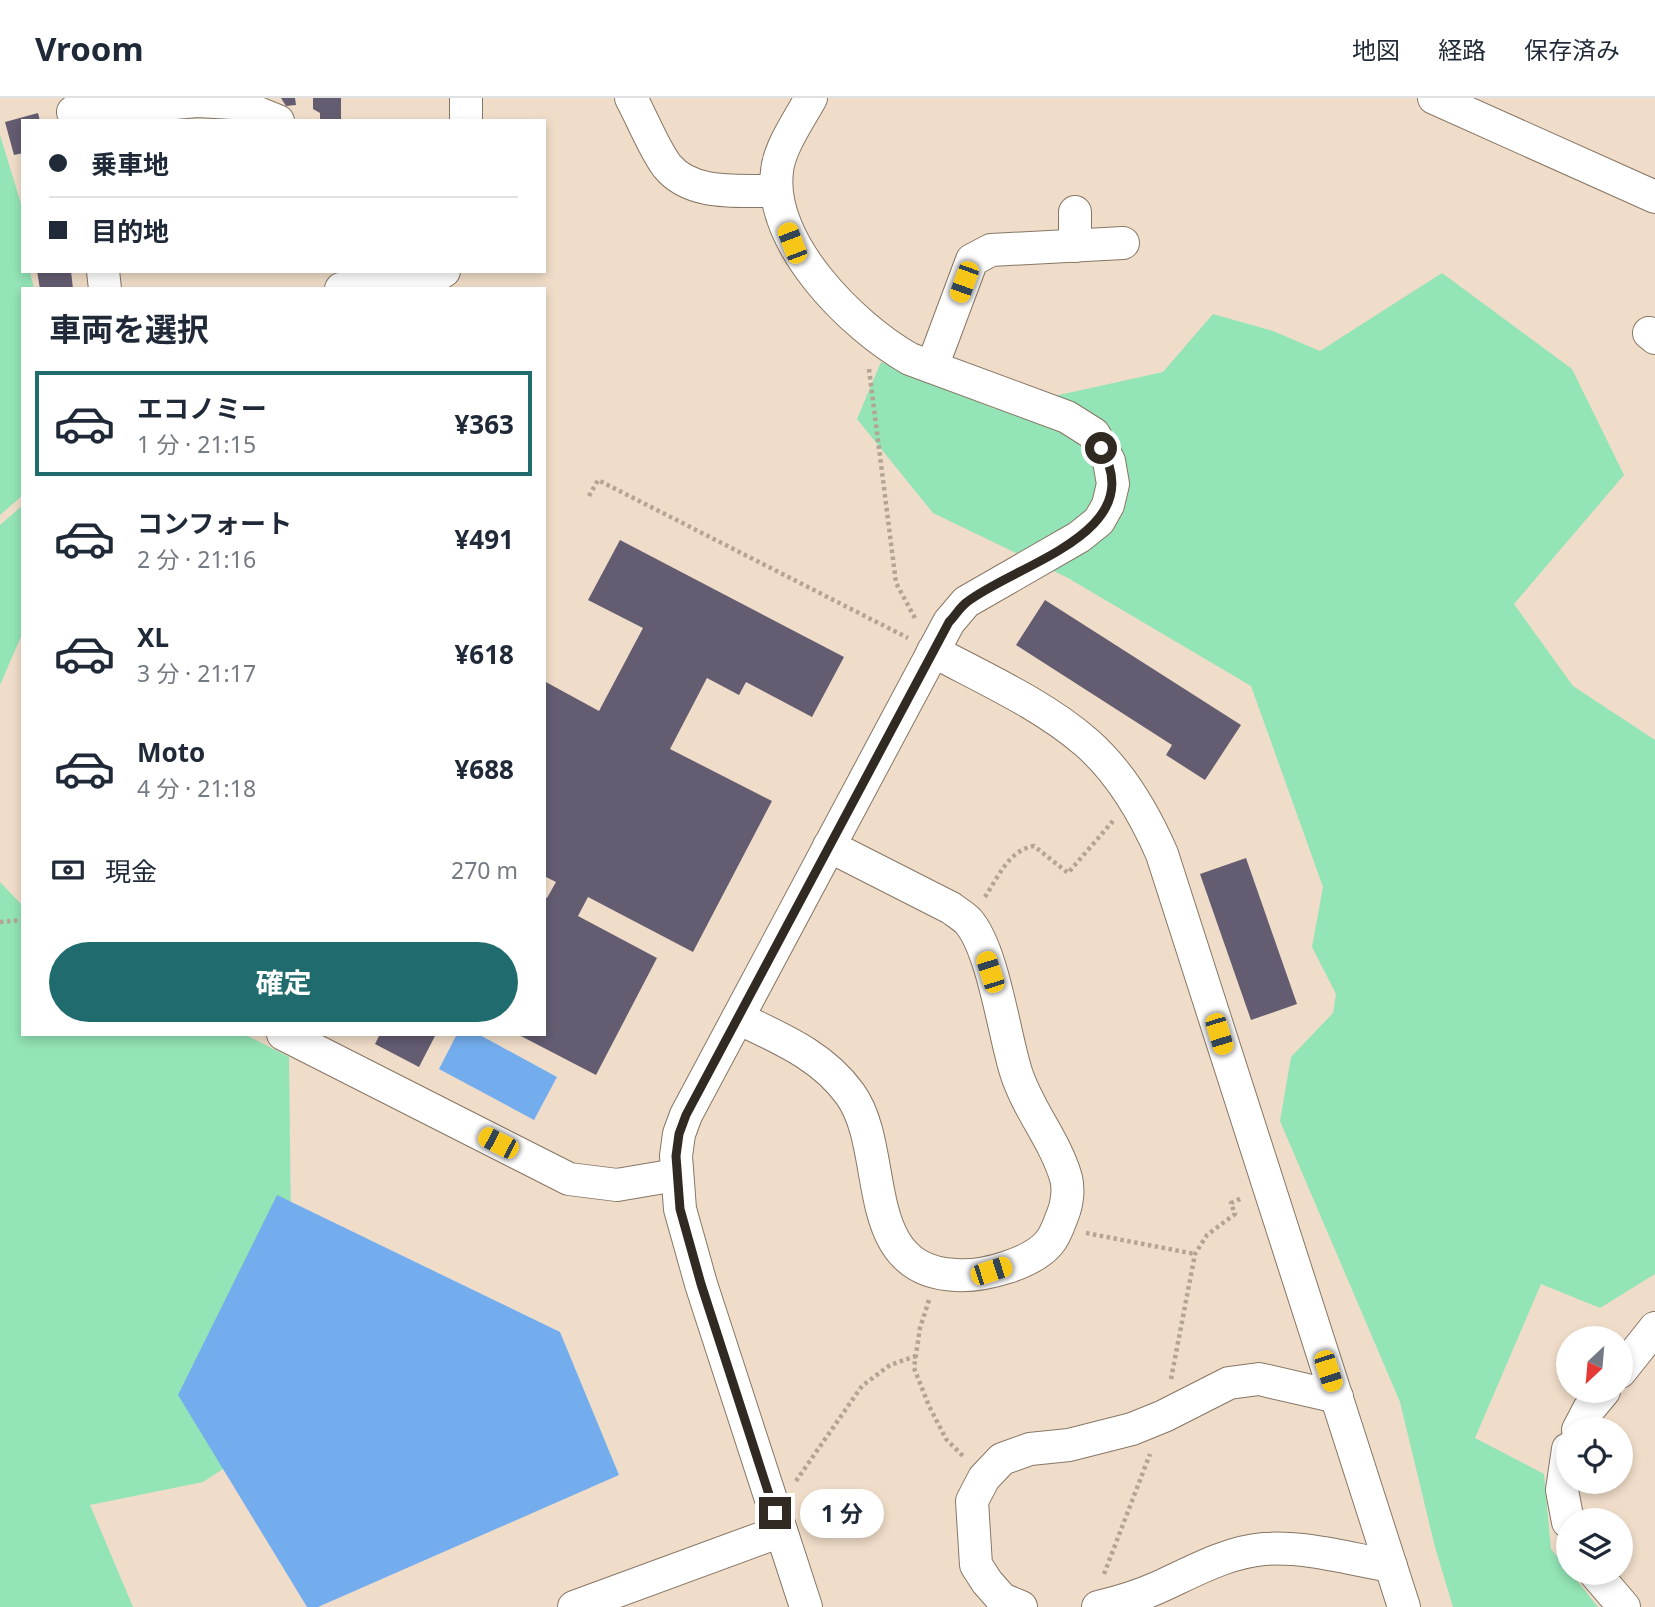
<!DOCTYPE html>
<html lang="ja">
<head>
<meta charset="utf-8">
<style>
	body { margin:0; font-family:"Noto Sans","Noto Sans JP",sans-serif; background:#f2f2f3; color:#1f2937; height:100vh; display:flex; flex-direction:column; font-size:26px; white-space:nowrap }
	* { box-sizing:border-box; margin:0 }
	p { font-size:23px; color:#747a83 }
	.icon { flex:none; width:38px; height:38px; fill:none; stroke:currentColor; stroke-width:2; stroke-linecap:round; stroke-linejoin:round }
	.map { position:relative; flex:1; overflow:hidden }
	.side { position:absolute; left:21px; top:189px; width:525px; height:749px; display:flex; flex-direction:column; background:#fff; border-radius:0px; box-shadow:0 4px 10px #0003 }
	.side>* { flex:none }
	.guide { position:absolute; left:21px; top:21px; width:525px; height:154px; border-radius:0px; box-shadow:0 4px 10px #0003; display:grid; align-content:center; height:154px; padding:0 28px; background:#fff }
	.needle { width:46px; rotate:206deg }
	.controls { position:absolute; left:1556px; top:1228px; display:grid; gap:14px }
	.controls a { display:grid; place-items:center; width:77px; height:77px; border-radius:50%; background:#fff; box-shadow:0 4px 10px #0003; font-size:35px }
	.end { position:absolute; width:32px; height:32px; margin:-16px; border:9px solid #312a22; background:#fff; box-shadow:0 0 0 4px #fff }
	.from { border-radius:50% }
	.bubble { position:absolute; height:49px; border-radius:24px; background:#fff; box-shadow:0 4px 10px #0003; font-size:23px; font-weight:700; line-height:49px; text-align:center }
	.car { position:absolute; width:21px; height:42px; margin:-21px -10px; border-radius:9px; box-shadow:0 0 5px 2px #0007; background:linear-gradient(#f5c518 24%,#345 0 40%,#f5c518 0 76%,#345 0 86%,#f5c518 0) }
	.guide b { display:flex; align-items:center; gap:24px; height:66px; font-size:26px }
	.guide b+b { border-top:2px solid #e0e1e3 }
	.guide i { width:18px; height:18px; background:#1f2937 }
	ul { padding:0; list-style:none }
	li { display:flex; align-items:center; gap:21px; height:105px; margin:0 14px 10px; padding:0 14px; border:4px solid transparent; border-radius:0px }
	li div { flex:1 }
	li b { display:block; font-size:26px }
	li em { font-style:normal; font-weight:700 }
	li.current { border-color:#1f6b6d }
	li>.icon { width:63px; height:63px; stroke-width:1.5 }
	h2 { padding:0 28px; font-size:32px; line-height:84px }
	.pay { display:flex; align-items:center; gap:18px; height:77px; padding:0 28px; font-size:26px }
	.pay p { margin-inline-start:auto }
	.action { display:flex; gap:14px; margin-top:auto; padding:14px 28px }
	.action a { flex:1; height:80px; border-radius:42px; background:#1f6b6d; color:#fff; font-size:28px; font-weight:700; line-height:80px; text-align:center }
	header { display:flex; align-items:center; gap:42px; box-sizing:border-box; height:98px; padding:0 35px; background:#fff; border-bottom:2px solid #e0e1e3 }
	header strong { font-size:33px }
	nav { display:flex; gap:38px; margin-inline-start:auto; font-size:24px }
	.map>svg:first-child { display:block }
	.green { fill:#93e4b6 }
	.water { fill:#74adee }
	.building { fill:#645c71 }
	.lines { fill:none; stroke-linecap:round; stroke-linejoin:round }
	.minor-casing { stroke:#877664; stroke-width:34 }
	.path { stroke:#b3a494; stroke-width:4.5; stroke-dasharray:3.5 3.5; stroke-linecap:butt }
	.minor { stroke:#fff; stroke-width:32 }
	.route { stroke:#312a22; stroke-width:9 }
</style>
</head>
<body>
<header>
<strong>Vroom</strong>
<nav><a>地図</a><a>経路</a><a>保存済み</a></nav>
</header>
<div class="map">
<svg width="1655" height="1509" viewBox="0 0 1655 1509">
	<rect width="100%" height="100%" fill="#f0ddc9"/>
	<g class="green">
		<path d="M0 37 22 109 23 173H30L34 191H23V397L0 417Z"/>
		<path d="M1442 175 1572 271 1624 377 1514 506 1573 588 1655 642V1176L1600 1210 1541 1186 1475 1340 1544 1376 1551 1451 1568 1472V1475H1571L1598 1509H1453L1435 1449 1400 1304 1280 1023 1291 959 1333 915 1336 896 1312 849 1323 789 1251 588 1068 480 933 415 857 321 881 264 995 311 1163 274 1213 216 1273 233 1320 253Z"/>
		<path d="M23 407V534L0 587V427Z"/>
		<path d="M0 784 23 808V936H244L289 959 291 1129 283 1332 203 1384 90 1407 133 1509H0Z"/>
	</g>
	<g class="water">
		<path d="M457 936H478L557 979 534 1022 439 971Z"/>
		<path d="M277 1097 560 1234 619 1377 318 1509H307L178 1297Z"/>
	</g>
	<g class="building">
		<path d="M281 0H295L296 7 286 8Z"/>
		<path d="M313 0H341V23L320 22V15L313 11Z"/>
		<path d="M38 15 40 23H23V55L14 57 5 24Z"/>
		<path d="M37 173H71L73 191H40Z"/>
		<path d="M620 442 844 559 812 619 746 584 739 597 707 580 670 651 772 703 693 854 588 799 578 818 657 860 596 977 517 936H544V799L547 800 556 784 544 778V583L599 613 643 530 588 502Z"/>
		<path d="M1045 502 1241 627 1205 682 1166 657 1172 647 1016 547Z"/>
		<path d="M1246 760 1297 906 1251 922 1200 776Z"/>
		<path d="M380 936H436L419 969 375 946Z"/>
	</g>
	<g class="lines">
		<defs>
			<g id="minor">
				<path d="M631 0C642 20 654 51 667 68 692 99 741 92 776 93"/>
				<path d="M1434 0 1655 99"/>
				<path d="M73 14 197 3 233 5 278 23"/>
				<path d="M466 23V0"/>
				<path d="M1075 114V148"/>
				<path d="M103 173 105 191"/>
				<path d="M341 191C370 188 420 191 444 173"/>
				<path d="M1649 235 1655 240"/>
				<path d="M932 269 972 162 991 152 1123 145"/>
				<path d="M933 553C985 581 1042 606 1087 645 1120 674 1145 717 1162 756L1404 1509"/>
				<path d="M738 920C779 940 822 957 850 996 891 1052 856 1173 956 1177 983 1179 1031 1166 1049 1145 1056 1137 1059 1126 1063 1116 1067 1106 1069 1091 1066 1080 1055 1042 1028 1012 1016 974 1004 936 993 851 968 823 963 818 956 814 951 810L829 748"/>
				<path d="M283 936 569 1081 617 1087 676 1077"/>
				<path d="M1620 1274 1655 1230"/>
				<path d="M1578 1332 1589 1311 1604 1293"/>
				<path d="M1568 1351 1562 1392 1568 1424"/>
				<path d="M1595 1475 1624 1509"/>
				<path d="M574 1509 781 1433"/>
				<path d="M806 1509 701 1186 680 1111 676 1058 679 1036 686 1017 949 524 966 504 1079 439 1099 423 1108 407 1113 386 1109 363 1094 336 1067 319 910 261C852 228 768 145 777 73 779 50 800 20 811 0"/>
				<path d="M1021 1509 1002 1501 987 1484 976 1467 972 1403 984 1380 1002 1361 1030 1351 1069 1347 1132 1331 1164 1318 1229 1285 1259 1281 1337 1299"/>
				<path d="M1098 1509C1119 1504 1139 1498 1159 1489 1192 1474 1227 1454 1264 1451 1306 1448 1350 1461 1391 1468"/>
			</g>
		</defs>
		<use href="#minor" class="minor-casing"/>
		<g class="path">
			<path d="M869 271 896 485 916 522"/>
			<path d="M589 398 598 382 908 540"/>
			<path d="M985 799C998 779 1009 752 1034 748L1068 775 1113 723"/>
			<path d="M0 824 23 822"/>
			<path d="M1086 1135 1195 1156"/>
			<path d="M929 1202 920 1230 914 1270 929 1308 946 1341 964 1359"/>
			<path d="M1171 1281 1195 1156 1207 1137 1235 1116 1231 1105 1242 1100"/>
			<path d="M796 1383 862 1288 890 1267 916 1258"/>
			<path d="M1104 1476 1150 1356"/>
		</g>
		<use href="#minor" class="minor"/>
	</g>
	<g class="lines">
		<path class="route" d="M775 1415 701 1186 680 1111 676 1058 679 1036 686 1017 949 524C955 518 960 509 967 504 1016 466 1151 435 1101 350"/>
	</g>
</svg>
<div class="controls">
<a><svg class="needle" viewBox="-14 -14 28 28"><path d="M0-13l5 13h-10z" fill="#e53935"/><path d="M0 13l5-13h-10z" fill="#747a83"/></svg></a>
<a><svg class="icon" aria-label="locate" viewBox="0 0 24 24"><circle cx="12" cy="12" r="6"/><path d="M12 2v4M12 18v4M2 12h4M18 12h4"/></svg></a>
<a><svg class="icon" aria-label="layers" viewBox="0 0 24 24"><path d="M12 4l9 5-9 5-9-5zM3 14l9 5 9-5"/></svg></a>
</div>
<i class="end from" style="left:1101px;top:350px"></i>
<i class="end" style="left:775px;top:1415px"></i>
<div class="bubble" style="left:800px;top:1391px;width:84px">1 分</div>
<i class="car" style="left:792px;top:145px;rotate:339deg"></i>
<i class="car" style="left:964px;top:184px;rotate:200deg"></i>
<i class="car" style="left:990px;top:874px;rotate:342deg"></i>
<i class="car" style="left:1219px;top:936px;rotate:163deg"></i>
<i class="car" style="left:498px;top:1045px;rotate:297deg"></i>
<i class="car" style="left:991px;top:1173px;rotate:72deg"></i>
<i class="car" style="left:1328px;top:1273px;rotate:162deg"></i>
<div class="guide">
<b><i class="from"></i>乗車地</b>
<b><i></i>目的地</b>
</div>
<section class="side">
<h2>車両を選択</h2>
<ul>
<li class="current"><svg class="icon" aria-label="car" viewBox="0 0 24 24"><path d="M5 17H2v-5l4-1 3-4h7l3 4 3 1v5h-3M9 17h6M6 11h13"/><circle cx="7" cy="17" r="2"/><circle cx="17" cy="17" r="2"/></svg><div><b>エコノミー</b><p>1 分 · 21:15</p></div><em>¥363</em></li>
<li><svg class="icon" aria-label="car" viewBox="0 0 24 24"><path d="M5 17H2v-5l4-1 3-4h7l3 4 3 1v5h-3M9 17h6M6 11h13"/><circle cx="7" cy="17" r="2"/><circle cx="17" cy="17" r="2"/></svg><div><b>コンフォート</b><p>2 分 · 21:16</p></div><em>¥491</em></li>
<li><svg class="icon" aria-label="car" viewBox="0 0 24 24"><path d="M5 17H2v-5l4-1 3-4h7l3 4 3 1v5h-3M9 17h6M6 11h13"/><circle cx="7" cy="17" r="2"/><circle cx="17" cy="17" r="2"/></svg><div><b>XL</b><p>3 分 · 21:17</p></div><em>¥618</em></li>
<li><svg class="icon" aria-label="car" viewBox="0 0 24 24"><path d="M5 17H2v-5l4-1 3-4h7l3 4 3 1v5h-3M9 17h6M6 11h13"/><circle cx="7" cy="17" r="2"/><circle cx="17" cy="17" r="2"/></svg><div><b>Moto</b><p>4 分 · 21:18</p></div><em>¥688</em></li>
</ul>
<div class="pay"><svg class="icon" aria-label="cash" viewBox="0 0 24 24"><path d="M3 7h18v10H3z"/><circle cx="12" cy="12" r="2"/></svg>現金<p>270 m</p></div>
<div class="action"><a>確定</a></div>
</section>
</div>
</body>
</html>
